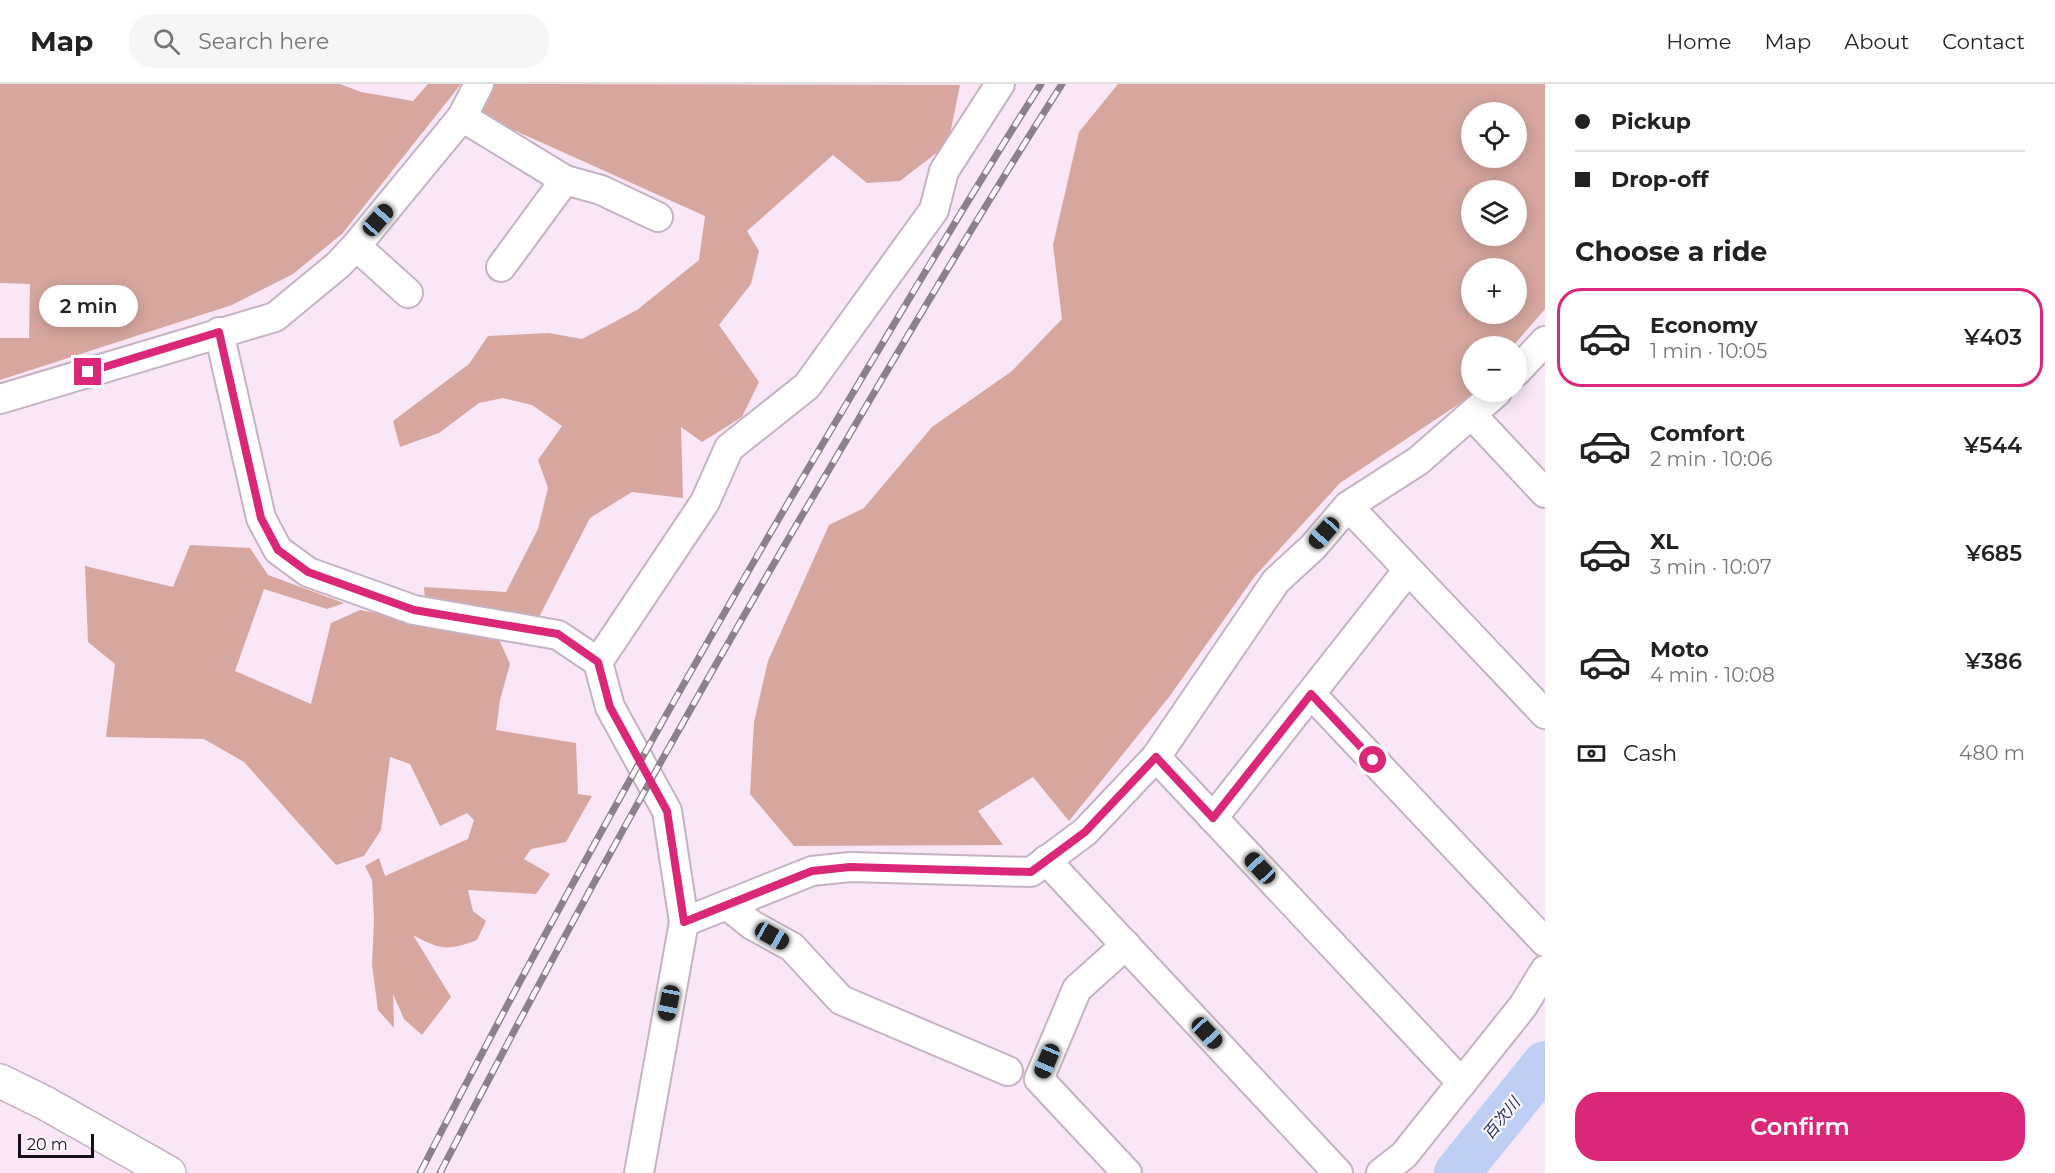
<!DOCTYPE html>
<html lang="en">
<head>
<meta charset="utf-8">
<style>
	body { margin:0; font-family:Montserrat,"Noto Sans JP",sans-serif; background:#f6f6f6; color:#222; height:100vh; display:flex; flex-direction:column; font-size:22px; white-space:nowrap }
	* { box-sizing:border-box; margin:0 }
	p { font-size:20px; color:#767676 }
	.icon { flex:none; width:33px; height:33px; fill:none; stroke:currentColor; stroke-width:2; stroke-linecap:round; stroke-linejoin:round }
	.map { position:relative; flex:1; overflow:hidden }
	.drawer { display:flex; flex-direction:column; background:#fff; width:510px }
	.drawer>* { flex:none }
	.banner { display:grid; align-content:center; height:132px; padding:0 30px; background:#fff }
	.tools { position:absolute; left:1461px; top:18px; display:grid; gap:12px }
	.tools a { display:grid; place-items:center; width:66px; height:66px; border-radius:50%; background:#fff; box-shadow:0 3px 15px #0003; font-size:30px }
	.scale { position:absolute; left:18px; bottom:15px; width:76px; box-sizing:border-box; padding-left:6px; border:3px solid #171117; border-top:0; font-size:16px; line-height:21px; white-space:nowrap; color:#171117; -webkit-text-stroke:4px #fff7fe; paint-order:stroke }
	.end { position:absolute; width:27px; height:27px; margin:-14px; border:8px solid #db2777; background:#fff; box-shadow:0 0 0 3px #fff }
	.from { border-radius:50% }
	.bubble { position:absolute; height:42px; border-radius:21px; background:#fff; box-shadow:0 3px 15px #0003; font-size:20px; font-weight:600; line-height:42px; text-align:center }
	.car { position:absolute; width:18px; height:36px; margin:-18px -9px; border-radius:8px; box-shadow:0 0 4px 2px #0007; background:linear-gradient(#222 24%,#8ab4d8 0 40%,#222 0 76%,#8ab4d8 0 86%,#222 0) }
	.banner b { display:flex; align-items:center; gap:21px; height:57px; font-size:22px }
	.banner b+b { border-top:2px solid #e0e0e0 }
	.banner i { width:15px; height:15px; background:#222 }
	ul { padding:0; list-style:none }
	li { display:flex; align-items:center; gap:18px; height:99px; margin:0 12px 9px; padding:0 18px; border:3px solid transparent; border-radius:24px }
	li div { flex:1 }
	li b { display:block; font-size:22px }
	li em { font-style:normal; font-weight:600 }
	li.on { border-color:#db2777 }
	li>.icon { width:54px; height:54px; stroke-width:1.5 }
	h2 { padding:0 30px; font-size:27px; line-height:72px }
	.pay { display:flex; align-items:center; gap:15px; height:66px; padding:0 30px; font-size:22px }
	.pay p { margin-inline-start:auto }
	.button { display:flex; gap:12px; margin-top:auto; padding:12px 30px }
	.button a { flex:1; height:69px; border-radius:24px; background:#db2777; color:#fff; font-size:24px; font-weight:600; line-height:69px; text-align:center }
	header { display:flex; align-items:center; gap:36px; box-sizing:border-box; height:84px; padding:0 30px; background:#fff; border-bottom:2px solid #e0e0e0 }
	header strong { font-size:28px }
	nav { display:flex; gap:33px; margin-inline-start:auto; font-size:21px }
	.search { width:420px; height:54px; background:#f6f6f6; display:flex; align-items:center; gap:15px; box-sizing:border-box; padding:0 21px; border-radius:24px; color:#767676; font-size:22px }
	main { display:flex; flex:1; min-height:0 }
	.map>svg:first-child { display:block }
	.forest { fill:#d7a79f; fill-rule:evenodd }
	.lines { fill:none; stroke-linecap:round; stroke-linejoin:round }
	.river { stroke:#becef5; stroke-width:46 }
	.minor-casing { stroke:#c5b3c3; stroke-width:32 }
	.tertiary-casing { stroke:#c5b3c3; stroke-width:36 }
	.minor { stroke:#fff; stroke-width:28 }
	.tertiary { stroke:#fff; stroke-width:33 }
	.rail-casing { stroke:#8c808b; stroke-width:7 }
	.rail { stroke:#fff7fe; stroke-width:4.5; stroke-dasharray:14; stroke-linecap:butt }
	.route { stroke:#db2777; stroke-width:8 }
	.labels { text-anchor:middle; stroke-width:4.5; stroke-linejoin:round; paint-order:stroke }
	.water-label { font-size:16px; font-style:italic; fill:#223262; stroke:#fff7fe }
</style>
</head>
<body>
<header>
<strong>Map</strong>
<div class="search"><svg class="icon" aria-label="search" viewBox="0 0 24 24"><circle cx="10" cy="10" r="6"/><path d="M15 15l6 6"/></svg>Search here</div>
<nav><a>Home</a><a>Map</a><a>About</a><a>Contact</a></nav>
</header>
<main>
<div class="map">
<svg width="1545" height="1089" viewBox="0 0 1545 1089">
	<rect width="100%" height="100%" fill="#f9e6f7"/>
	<g class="forest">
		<path d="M0 0H340L361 8 413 17 428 0H461L342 150 293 190 232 221 0 296V254H29L30 200 0 199Z"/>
		<path d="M491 0 960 1 948 60 900 97 867 99 833 71 747 147 759 167 751 200 719 241 759 298 742 333 702 358 681 343 683 414 632 408 590 434 539 533 425 517 424 503 506 508 538 445 548 404 538 376 562 342 532 321 503 314 479 319 439 349 400 363 393 337 469 280 488 252 549 249 582 255 637 226 699 176 705 132 487 34 480 21Z"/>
		<path d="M1118 0H1545V225L1513 262H1472V308H1475L1471 312 1340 399 1255 492 1169 613 1069 737 1033 693 978 727 1003 761 794 762 750 710 754 638 768 577 829 441 864 424 932 343 1012 287 1062 235 1053 161 1079 48ZM1472 28H1516V74H1472ZM1472 106H1516V152H1472ZM1472 184H1516V230H1472Z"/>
		<path d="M190 461 250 464 268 491 344 519 327 525 264 505 235 587 311 620 331 539 360 526 497 551 510 580 500 616 496 646 576 659 578 710 592 712 566 758 531 765 524 775 550 790 536 810 468 806 473 827 486 837 477 856C448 867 440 866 413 851L451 913 422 951 404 935 393 910 394 944 378 926 372 881 374 835 372 796 365 782 379 774 385 792 468 755 474 736 467 729 440 742 410 680 390 673 381 746 364 772 336 781 244 678 204 655 106 653 115 580 88 558 85 482 173 503Z"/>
	</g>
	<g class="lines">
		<path class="river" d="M1457 1089 1545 980"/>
		<defs>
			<g id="minor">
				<path d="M462 33 565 96 601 106 658 133"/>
				<path d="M356 162 408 209"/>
				<path d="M501 183 565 96"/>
				<path d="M219 248 261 434 278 466 308 488 414 526 558 551 598 578 610 623 667 727 684 838 639 1089"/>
				<path d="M1516 288 1545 257"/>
				<path d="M0 315 275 233 338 181 356 162 462 33 479 0"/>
				<path d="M1472 331 1545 409"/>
				<path d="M1348 422 1545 630"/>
				<path d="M598 578 705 418 729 364 807 302 934 126 944 87 1000 0"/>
				<path d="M1311 610 1545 858"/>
				<path d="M1156 673 1462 999"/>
				<path d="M1213 734 1408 486"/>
				<path d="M1046 776 1338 1089"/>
				<path d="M727 821 752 841 792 863 841 916 1008 987"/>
				<path d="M684 838 812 787 850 783 1031 788 1085 748 1156 673 1276 497 1313 463 1348 422 1418 377 1497 308"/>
				<path d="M1126 861 1077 905 1039 995 1127 1089"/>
				<path d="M1381 1089 1404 1071 1523 922 1545 886"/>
			</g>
			<path id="tertiary" d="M0 997 45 1019 169 1089"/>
		</defs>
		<use href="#minor" class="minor-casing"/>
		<use href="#tertiary" class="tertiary-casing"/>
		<use href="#minor" class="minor"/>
		<use href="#tertiary" class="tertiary"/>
		<defs>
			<g id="rail">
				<path d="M420 1089C546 842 681 600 822 361 894 240 965 119 1041 0"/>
				<path d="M440 1089C565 846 698 607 837 372 910 247 984 122 1062 0"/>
			</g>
		</defs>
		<use href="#rail" class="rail-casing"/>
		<use href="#rail" class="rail"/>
	</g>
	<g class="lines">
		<path class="route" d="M88 288 219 248 261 434 278 466 308 488 414 526 558 550 598 578 610 623 667 727 684 838 812 787 850 783 1031 788 1085 748 1156 673 1213 734 1311 610 1373 676"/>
	</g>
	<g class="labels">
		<g class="water-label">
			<text transform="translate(1501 1034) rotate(-51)" y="6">百次川</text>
		</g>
	</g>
</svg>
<div class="tools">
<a><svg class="icon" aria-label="locate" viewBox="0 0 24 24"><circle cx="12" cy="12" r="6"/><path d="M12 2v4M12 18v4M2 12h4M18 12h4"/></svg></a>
<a><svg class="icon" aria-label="layers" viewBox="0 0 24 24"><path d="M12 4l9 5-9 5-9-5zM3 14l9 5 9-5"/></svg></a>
<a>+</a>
<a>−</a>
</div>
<div class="scale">20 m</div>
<i class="end from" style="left:1373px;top:676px"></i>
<i class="end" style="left:88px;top:288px"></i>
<div class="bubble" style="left:39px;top:201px;width:99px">2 min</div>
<i class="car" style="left:378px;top:136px;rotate:41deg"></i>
<i class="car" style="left:1324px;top:449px;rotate:222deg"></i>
<i class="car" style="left:1260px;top:784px;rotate:317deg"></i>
<i class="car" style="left:772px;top:852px;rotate:119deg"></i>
<i class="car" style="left:669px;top:919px;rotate:191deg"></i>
<i class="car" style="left:1207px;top:949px;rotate:137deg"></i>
<i class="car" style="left:1047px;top:977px;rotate:203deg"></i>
</div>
<section class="drawer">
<div class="banner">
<b><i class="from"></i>Pickup</b>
<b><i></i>Drop-off</b>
</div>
<h2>Choose a ride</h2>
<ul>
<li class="on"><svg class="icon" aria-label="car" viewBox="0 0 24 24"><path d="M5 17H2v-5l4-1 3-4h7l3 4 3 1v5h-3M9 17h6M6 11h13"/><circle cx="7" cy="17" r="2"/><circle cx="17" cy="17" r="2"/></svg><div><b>Economy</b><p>1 min · 10:05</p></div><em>¥403</em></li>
<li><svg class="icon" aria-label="car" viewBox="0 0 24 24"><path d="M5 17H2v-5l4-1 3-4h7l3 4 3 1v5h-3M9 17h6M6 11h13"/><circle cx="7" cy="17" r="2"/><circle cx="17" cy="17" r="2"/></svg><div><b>Comfort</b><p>2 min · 10:06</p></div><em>¥544</em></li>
<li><svg class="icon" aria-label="car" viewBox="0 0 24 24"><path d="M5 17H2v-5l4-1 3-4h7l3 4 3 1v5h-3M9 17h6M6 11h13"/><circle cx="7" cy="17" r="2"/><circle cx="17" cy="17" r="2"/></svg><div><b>XL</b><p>3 min · 10:07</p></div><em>¥685</em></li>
<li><svg class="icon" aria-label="car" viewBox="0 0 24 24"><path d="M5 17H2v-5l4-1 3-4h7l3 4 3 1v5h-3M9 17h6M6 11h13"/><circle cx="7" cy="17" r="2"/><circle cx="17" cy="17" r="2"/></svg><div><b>Moto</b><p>4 min · 10:08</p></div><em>¥386</em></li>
</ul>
<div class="pay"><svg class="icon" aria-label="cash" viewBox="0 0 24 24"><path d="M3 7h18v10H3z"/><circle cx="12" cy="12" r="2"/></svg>Cash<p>480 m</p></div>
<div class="button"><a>Confirm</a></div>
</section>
</main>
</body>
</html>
